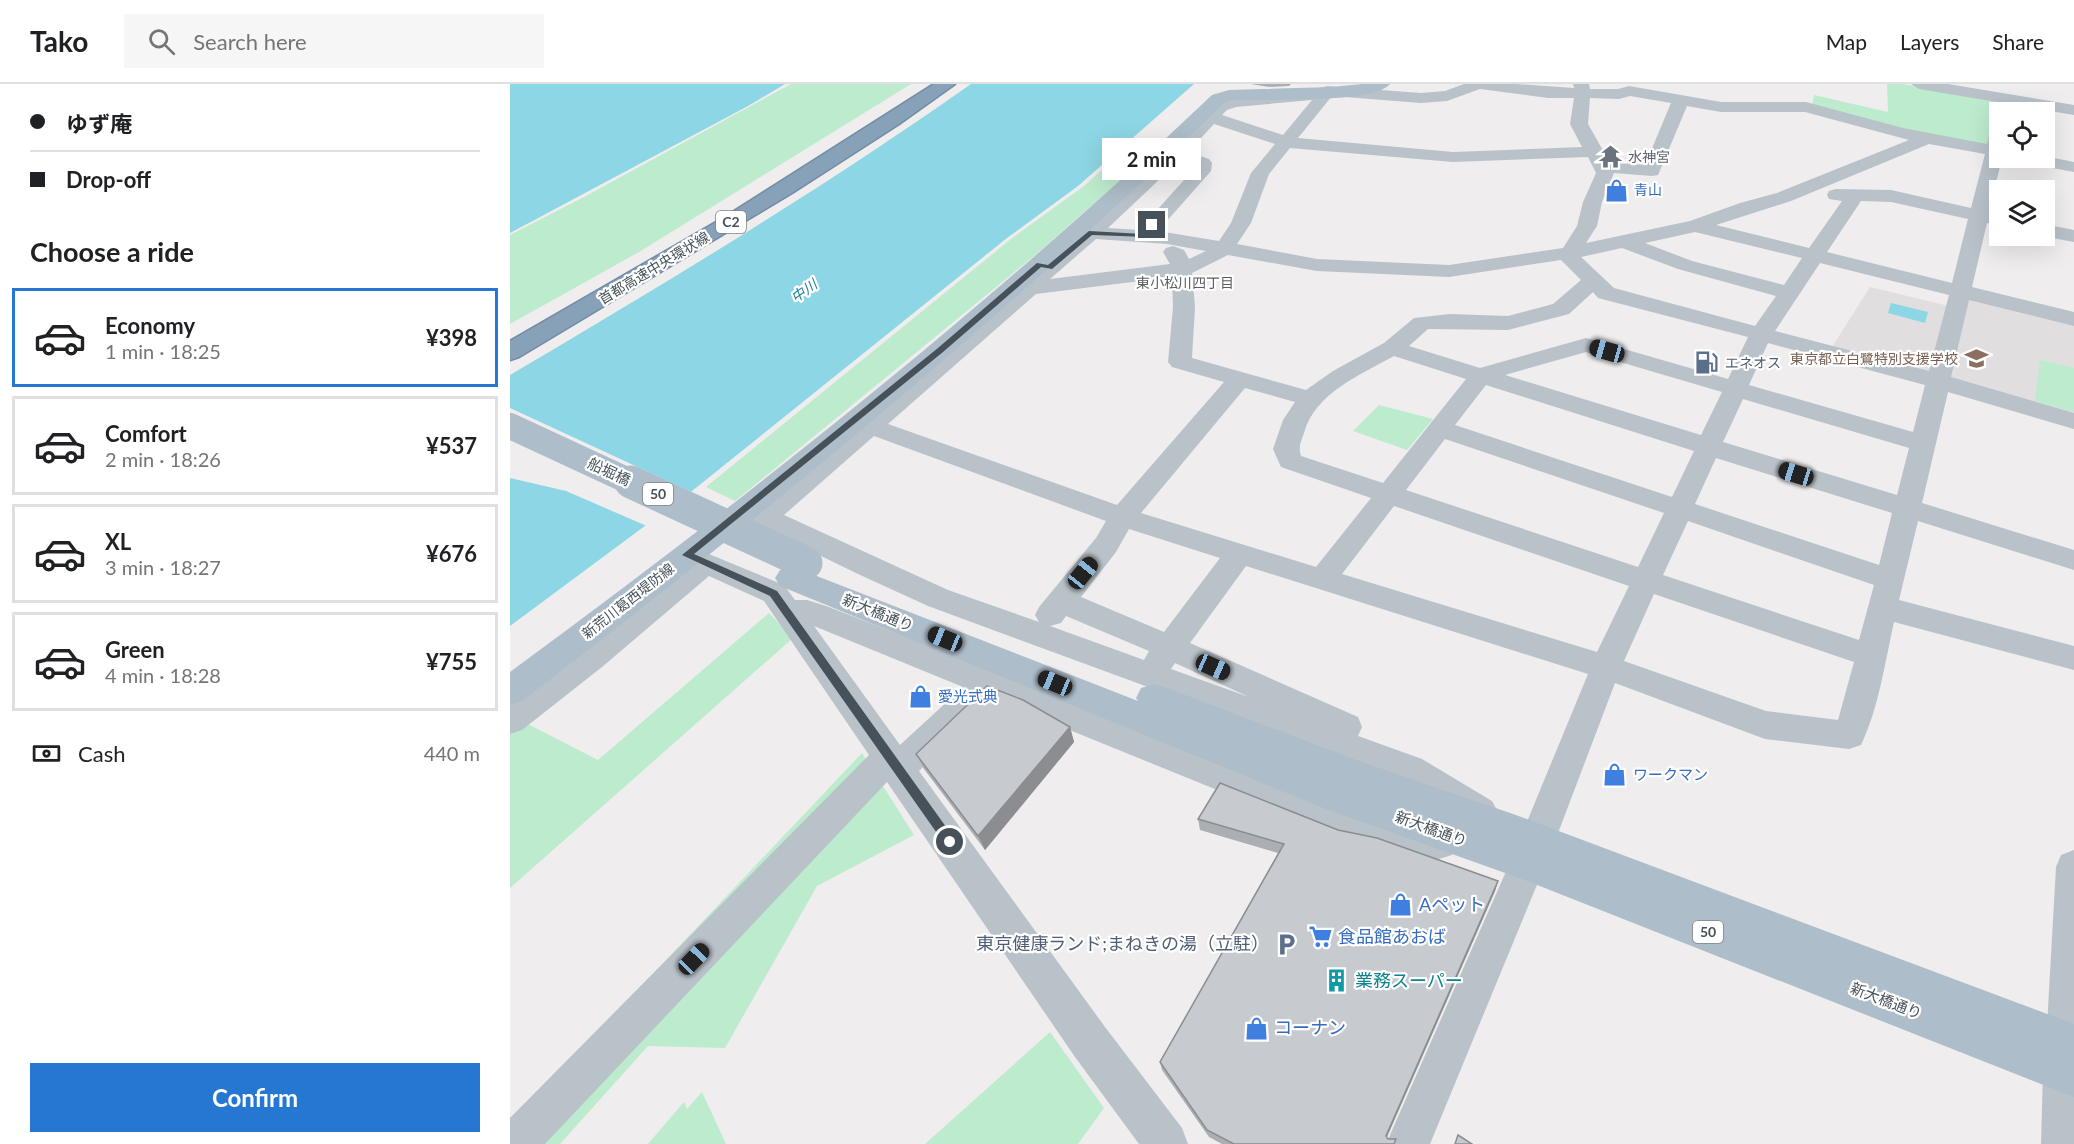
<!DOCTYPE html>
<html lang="en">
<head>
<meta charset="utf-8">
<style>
	body { margin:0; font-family:Lato,"Noto Sans JP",sans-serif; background:#f6f6f6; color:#202124; height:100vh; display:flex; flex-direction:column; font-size:22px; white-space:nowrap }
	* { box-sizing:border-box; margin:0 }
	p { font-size:20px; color:#757577 }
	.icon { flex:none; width:33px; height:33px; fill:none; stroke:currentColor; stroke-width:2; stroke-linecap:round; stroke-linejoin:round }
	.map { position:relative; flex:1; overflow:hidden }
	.panel { display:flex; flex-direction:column; background:#fff; width:510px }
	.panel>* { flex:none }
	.top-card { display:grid; align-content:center; height:132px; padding:0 30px; background:#fff }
	.fabs { position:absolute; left:1479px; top:18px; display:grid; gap:12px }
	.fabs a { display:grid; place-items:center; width:66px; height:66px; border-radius:0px; background:#fff; box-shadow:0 6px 24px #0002; font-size:30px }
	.end { position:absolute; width:27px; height:27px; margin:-14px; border:8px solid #465159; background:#fff; box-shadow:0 0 0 3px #fff }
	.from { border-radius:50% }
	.bubble { position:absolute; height:42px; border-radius:0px; background:#fff; box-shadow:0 6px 24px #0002; font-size:20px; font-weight:700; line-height:42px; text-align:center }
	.car { position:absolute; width:18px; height:36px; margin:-18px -9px; border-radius:8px; box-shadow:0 0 4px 2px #0007; background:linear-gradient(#222 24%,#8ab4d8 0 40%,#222 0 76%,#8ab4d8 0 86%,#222 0) }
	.top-card b { display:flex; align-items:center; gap:21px; height:57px; font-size:22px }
	.top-card b+b { border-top:2px solid #e0e0e0 }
	.top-card i { width:15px; height:15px; background:#202124 }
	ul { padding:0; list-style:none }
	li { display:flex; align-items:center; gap:18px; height:99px; margin:0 12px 9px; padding:0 18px; border:3px solid #e0e0e0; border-radius:0px }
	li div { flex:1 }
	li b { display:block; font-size:22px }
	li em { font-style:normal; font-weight:700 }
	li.active { border-color:#2577d1 }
	li>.icon { width:54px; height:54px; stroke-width:1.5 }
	h2 { padding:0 30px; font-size:27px; line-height:72px }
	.pay { display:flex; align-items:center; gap:15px; height:66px; padding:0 30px; font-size:22px }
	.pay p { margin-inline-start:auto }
	.primary-button { display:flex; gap:12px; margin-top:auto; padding:12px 30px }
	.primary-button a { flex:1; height:69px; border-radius:0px; background:#2577d1; color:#fff; font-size:24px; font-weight:700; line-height:69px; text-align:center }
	header { display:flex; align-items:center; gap:36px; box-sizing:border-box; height:84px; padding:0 30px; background:#fff; border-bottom:2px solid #e0e0e0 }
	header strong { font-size:28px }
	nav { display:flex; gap:33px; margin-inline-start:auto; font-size:21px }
	.search { width:420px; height:54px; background:#f6f6f6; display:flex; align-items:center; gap:15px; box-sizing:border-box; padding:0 21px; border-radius:0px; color:#757577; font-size:22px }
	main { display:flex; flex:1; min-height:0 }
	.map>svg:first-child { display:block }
	.education { fill:#e0dede }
	.green { fill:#bdebcd }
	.water { fill:#8dd6e5 }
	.pier { fill:#efeded }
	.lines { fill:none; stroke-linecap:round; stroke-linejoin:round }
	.highway-casing { stroke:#738ca4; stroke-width:3 }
	.minor { fill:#b9c2c9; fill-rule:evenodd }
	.major { fill:#aebdca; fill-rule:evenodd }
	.highway { fill:#87a1b9; fill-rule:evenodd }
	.major-bridge-far1 { stroke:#aebdca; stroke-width:26 }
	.major-bridge { stroke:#aebdca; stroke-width:33 }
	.wall { fill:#abaeb2 }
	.shaded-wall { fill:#8b8d91 }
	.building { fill:#c7cacf; stroke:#8b8d91; stroke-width:1.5 }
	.route { fill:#465159 }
	.labels { text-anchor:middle; stroke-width:4.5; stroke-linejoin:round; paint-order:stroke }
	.far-worship-label { font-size:14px; fill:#5b616d; stroke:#fff; text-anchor:start }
	.far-shop-label { font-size:14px; fill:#366cbe; stroke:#fff; text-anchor:start }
	.shield { fill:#fff; stroke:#7e858b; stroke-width:1.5 }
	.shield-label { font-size:14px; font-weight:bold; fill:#465159 }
	.far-street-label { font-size:14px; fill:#465159; stroke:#fff }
	.far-neighbourhood-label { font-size:14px; fill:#5a5d61; stroke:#fff }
	.far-water-label { font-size:14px; font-style:italic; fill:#167f95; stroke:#fff }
	.far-education-label { font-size:14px; fill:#785e54; stroke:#fff; text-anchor:end }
	.far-service-label { font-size:14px; fill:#4e5e75; stroke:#fff; text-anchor:start }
	.street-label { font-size:15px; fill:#465159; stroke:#fff }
	.shop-label { font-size:15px; fill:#366cbe; stroke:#fff; text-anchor:start }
	.near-shop-label { font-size:18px; fill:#366cbe; stroke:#fff; text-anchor:start }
	.near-service-label { font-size:18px; fill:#4e5e75; stroke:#fff; text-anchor:end }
	.near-culture-label { font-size:18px; fill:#0d838f; stroke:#fff; text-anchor:start }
</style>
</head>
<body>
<header>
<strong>Tako</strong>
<div class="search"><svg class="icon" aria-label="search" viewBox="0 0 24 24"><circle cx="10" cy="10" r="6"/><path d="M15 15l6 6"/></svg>Search here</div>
<nav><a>Map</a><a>Layers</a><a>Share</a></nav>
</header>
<main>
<section class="panel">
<div class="top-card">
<b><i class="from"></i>ゆず庵</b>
<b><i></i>Drop-off</b>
</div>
<h2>Choose a ride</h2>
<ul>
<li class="active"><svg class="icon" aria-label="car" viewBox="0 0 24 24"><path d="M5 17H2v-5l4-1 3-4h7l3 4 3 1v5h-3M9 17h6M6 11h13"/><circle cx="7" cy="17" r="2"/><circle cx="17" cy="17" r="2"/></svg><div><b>Economy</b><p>1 min · 18:25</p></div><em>¥398</em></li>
<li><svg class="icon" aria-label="car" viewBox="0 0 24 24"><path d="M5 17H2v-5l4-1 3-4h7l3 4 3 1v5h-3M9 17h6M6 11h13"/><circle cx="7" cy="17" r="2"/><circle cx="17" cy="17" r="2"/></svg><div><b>Comfort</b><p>2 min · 18:26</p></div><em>¥537</em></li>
<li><svg class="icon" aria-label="car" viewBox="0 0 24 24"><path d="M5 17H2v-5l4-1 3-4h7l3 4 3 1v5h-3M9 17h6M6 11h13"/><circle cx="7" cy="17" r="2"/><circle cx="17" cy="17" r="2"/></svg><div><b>XL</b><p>3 min · 18:27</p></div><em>¥676</em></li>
<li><svg class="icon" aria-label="car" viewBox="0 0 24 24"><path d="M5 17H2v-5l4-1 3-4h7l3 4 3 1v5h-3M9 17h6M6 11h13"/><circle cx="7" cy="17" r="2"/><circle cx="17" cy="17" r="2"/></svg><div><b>Green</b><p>4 min · 18:28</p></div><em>¥755</em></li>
</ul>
<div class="pay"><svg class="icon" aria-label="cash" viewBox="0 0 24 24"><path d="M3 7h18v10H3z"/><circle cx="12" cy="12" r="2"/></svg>Cash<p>440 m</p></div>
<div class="primary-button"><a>Confirm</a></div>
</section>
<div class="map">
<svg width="1564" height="1060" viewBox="0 0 1564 1060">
	<rect width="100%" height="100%" fill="#efeded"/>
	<path class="education" d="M1360 203 1451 225 1456 215H1467L1564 239V330L1322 263Z"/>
	<g class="green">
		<path d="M281 0H401L129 168 0 240V151L74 113Z"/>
		<path d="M1377 0H1392L1482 14 1488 26 1478 61 1425 53 1302 21 1304 11 1378 28Z"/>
		<path d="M620 61 646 65 524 172 225 417 196 403 501 155 574 102Z"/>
		<path d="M1530 276 1564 284V328L1525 317Z"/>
		<path d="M869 321 923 335 897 366 843 347Z"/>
		<path d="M259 529 283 554 0 804V641L8 635 88 676Z"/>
		<path d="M352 669 404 751 307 802 215 964 138 962 50 1060H0V1041Z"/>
		<path d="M540 948 594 1024 568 1060H415Z"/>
		<path d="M192 1008 216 1060H138L174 1018 177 1025Z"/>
	</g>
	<g class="water">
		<path d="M0 0H275L238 22 0 149Z"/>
		<path d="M461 0H684L568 102 497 154 182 407 0 542V291C156 199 312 105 461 0Z"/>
		<path d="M1381 219 1418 228 1415 239 1378 229Z"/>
	</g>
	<path class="pier" d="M0 324 184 409 139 443 56 407 0 394Z"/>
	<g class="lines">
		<defs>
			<path id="highway" d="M424 0H445L389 40 282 109 9 273 0 276V257L213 134Z"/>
		</defs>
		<use href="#highway" class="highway-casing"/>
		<g class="minor">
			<path d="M954 0H1006L1064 4 1063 0H1079L1080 5H1108L1119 2 1211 18H1296L1393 44 1477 60 1481 45 1490 40V74H1492L1479 128 1490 130V142L1477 139 1462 203 1564 228V242L1459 216 1441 293 1564 329V345L1438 308 1412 419 1564 466V486L1408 437 1389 516 1564 562V586L1384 538C1375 578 1369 623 1351 661L1339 665 1255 655 1105 599 1045 757 1040 769 1033 771 1036 779 920 1060H876L1005 767 1012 764 1009 757 1078 590 736 482 680 559 848 633 852 643 848 652 912 675 982 717 988 728 982 739 970 744 958 739 888 695 418 522 348 490 227 431 223 424 227 417 237 415 252 420 512 199 533 179 559 159 660 66 705 18 724 13 794 8 818 2 911 9 935 7ZM970 5 1038 14H1064L1060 40 1072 63 943 68 788 54 822 12 911 19 937 17ZM1120 12 1161 19 1135 81 1099 77 1078 40 1080 14 1109 15ZM802 16 773 51 712 31 717 26 726 23ZM1177 22 1211 28H1295L1399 56 1267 109 1230 119 1180 137 1076 159 1087 142 1092 118 1104 89 1142 92 1148 91ZM704 40 765 60 741 89 721 139 709 157 648 147 701 87 702 79 699 75 678 68ZM1419 60 1475 70 1461 124 1381 106 1326 105 1319 107 1317 111 1319 115 1332 117 1299 164 1206 141 1281 117ZM780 64 943 78 1078 73 1086 89 1073 118 1067 142 1053 164 939 181 807 175 727 160 741 139 759 90ZM669 77 684 82 683 86 629 146 598 144ZM1351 117 1381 118 1458 135 1442 199 1317 168ZM1185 148 1292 174 1274 201 1182 177 1135 159ZM586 155 657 160 696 167 679 175 674 166 663 162 656 164 653 168 660 180 540 195ZM1112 164 1168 185 1266 212 1245 242 1104 204 1071 173ZM718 171 807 187 939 193 1051 176 1071 196 1043 220 998 232 940 230 904 234 874 259 823 287 796 306 682 274 685 223 682 189ZM1310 179 1439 211 1419 287 1265 247ZM662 193 663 223 658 278 662 283 714 298 607 421 378 340 526 210ZM1083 208 1088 214 1238 253 1218 295 1076 254 970 284 899 262 918 245 998 246 1059 230ZM1258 259 1415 301 1403 348 1239 301ZM1076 268 1212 308 1191 351 995 291ZM884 272 956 295 873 399 791 372C788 363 791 357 794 349 805 309 850 291 884 272ZM976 301 1184 367 1162 413 945 341ZM735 304 785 318 773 336 763 365 771 383 861 414 806 483 631 429ZM1233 315 1399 364 1387 411 1213 358ZM364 352 596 437 586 454 529 523 525 531 529 538 438 506 274 431ZM935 355 1154 429 1128 483 896 406ZM1206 374 1382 429 1369 481 1185 420ZM884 422 1119 502 1087 568 832 490ZM1178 437 1364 501 1349 556 1153 491ZM619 445 710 474 654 548 571 513 606 468ZM1144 510 1344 578 1328 636 1256 627 1114 577ZM556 532 639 567 634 576 540 542 551 539ZM665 579 739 613 661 585Z"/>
			<path d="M1401 0H1438L1564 21V31L1409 5Z"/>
			<path d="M1534 72 1564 78V88L1510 78 1507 74Z"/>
			<path d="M1534 140 1564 146V158L1532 152H1534Z"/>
			<path d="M177 461 274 501 285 516H297L319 523 829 723 929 743 942 747 947 759 942 771 929 775 828 755 483 615 409 687 595 943 672 1044 678 1060H629L565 973 377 698 35 1060H0V1034L359 671 254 517 199 492 92 583 12 646 0 650V618L70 565 174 481 167 478 163 471 167 464ZM304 542 453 603 390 661Z"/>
			<path d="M1564 766V1060H1531L1533 987 1541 971 1536 960 1546 783 1551 771Z"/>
		</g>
		<g class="major">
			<path d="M852 0H880C865 20 749 15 721 16L714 19C495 234 256 430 12 617L0 621V588C244 409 482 220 702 11L719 6 822 3Z"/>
			<path d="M281 482 628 617 626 614 631 604 644 600 657 604 849 677 1003 730 1564 940V1013L1012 795 816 725 270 502 265 494 270 486Z"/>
		</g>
		<use href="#highway" class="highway"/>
		<path class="major-bridge-far1" d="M0 342 125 400"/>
		<path class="major-bridge" d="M121 398 296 479"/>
	</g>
	<g class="wall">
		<path d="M741 0H781L779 2 759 3Z"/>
		<path d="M560 643 564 658 475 766 414 685 406 670Z"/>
		<path d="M688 735 828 746 988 797 985 807 877 1053 884 1060H712L699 1053 652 986 650 978 768 769 690 746Z"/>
	</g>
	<g class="shaded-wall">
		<path d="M560 643 564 658 475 766 468 752Z"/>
		<path d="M988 797 985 807 874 1059 876 1052Z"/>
	</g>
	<g class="building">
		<path d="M477 602 513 616 560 643 468 752 406 670Z"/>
		<path d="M710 699 828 746 867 754 988 797 876 1052 878 1055H886L884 1060H724L697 1046 650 978 774 760 688 735Z"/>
		<path d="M948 1051 962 1060H945Z"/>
	</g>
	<path class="route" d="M640 139 645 141 637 153 582 151 542 185 531 183 433 268 184 470 267 507 444 754 446 758 440 763 436 762 260 512 172 471 428 264 527 179 538 181 579 147 633 150Z"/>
	<defs>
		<symbol id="temple-bare" viewBox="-9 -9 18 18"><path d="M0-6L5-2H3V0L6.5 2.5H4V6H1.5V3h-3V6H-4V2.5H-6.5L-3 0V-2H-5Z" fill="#6b7280" stroke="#fff" stroke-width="2.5" paint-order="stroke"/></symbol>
		<symbol id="shop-bare" viewBox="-9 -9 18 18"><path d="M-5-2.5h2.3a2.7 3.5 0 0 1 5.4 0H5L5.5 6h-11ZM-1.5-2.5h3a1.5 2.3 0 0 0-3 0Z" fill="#3f7fe0" stroke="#fff" stroke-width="2.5" paint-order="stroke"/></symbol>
		<symbol id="school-bare" viewBox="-9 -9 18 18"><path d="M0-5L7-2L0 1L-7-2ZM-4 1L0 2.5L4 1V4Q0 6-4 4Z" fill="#8d6e63" stroke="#fff" stroke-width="2.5" paint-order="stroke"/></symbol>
		<symbol id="fuel-bare" viewBox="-9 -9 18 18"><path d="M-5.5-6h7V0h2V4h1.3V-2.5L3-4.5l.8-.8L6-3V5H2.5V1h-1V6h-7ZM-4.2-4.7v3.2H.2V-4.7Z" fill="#5c6f8a" stroke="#fff" stroke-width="2.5" paint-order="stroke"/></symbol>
		<symbol id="supermarket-bare" viewBox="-9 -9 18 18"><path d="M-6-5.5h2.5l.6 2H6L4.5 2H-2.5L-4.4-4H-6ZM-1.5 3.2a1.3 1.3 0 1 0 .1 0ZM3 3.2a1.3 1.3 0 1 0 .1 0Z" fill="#3f7fe0" stroke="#fff" stroke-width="2.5" paint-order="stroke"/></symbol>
		<symbol id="parking-bare" viewBox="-9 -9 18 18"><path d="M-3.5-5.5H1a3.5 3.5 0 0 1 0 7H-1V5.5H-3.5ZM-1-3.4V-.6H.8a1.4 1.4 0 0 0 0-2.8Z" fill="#5c6f8a" stroke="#fff" stroke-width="2.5" paint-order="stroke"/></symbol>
		<symbol id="building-bare" viewBox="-9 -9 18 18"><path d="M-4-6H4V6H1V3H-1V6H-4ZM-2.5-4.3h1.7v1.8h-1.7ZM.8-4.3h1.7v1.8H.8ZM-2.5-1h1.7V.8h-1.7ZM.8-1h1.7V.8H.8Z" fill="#0f9aa8" stroke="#fff" stroke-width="2.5" paint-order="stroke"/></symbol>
	</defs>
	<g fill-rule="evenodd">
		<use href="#temple-bare" x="1084" y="56" width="33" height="33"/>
		<use href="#shop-bare" x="1090" y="90" width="33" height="33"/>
		<use href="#school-bare" x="1450" y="258" width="33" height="33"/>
		<use href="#fuel-bare" x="1180" y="262" width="33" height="33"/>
		<use href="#shop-bare" x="394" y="596" width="33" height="33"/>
		<use href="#shop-bare" x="1088" y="674" width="33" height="33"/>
		<use href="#shop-bare" x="874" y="804" width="33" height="33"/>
		<use href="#supermarket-bare" x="794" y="836" width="33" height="33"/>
		<use href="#parking-bare" x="760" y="844" width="33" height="33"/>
		<use href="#building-bare" x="810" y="880" width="33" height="33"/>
		<use href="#shop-bare" x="730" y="928" width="33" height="33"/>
	</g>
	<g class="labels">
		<g class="far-worship-label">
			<text x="1118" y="78">水神宮</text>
		</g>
		<g class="far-shop-label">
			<text x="1124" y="111">青山</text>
		</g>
		<g class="shield">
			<rect x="206" y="127" width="30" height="22" rx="4.5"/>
			<rect x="133" y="399" width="30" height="22" rx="4.5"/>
			<rect x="1183" y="837" width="30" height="22" rx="4.5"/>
		</g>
		<g class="shield-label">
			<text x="221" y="143">C2</text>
			<text x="148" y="415">50</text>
			<text x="1198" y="853">50</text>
		</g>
		<g class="far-street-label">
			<text transform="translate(144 184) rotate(-31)" y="5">首都高速中央環状線</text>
			<text transform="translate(118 517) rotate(-38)" y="5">新荒川葛西堤防線</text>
		</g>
		<g class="far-neighbourhood-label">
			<text x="675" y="204">東小松川四丁目</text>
		</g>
		<g class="far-water-label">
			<text transform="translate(294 207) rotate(-36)" y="5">中川</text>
		</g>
		<g class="far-education-label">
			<text x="1448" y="280">東京都立白鷺特別支援学校</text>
		</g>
		<g class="far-service-label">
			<text x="1215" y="284">エネオス</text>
		</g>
		<g class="street-label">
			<text transform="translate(99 388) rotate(25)" y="5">船堀橋</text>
			<text transform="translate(368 529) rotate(22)" y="5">新大橋通り</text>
			<text transform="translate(921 745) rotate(20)" y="5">新大橋通り</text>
			<text transform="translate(1376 917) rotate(21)" y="5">新大橋通り</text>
		</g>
		<g class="shop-label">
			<text x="428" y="618">愛光式典</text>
			<text x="1123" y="696">ワークマン</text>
		</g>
		<g class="near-shop-label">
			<text x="909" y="827">Aペット</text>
			<text x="828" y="859">食品館あおば</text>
			<text x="764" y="950">コーナン</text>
		</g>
		<g class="near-service-label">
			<text x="759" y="866">東京健康ランド;まねきの湯（立駐）</text>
		</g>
		<g class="near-culture-label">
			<text x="845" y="903">業務スーパー</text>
		</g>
	</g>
</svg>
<div class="fabs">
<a><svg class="icon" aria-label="locate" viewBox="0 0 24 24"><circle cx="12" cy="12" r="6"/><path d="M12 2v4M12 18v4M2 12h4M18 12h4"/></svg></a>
<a><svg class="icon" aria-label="layers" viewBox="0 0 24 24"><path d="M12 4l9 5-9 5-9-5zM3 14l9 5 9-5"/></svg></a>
</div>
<i class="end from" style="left:440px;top:758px"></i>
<i class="end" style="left:642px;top:141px"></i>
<div class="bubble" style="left:592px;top:54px;width:99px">2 min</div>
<i class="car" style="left:1097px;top:267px;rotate:286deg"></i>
<i class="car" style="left:1286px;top:390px;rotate:287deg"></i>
<i class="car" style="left:573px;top:489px;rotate:39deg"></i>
<i class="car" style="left:435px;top:555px;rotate:292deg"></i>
<i class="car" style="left:703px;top:583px;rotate:114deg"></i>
<i class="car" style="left:545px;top:599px;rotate:292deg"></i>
<i class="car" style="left:184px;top:875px;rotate:44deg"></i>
</div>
</main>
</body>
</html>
